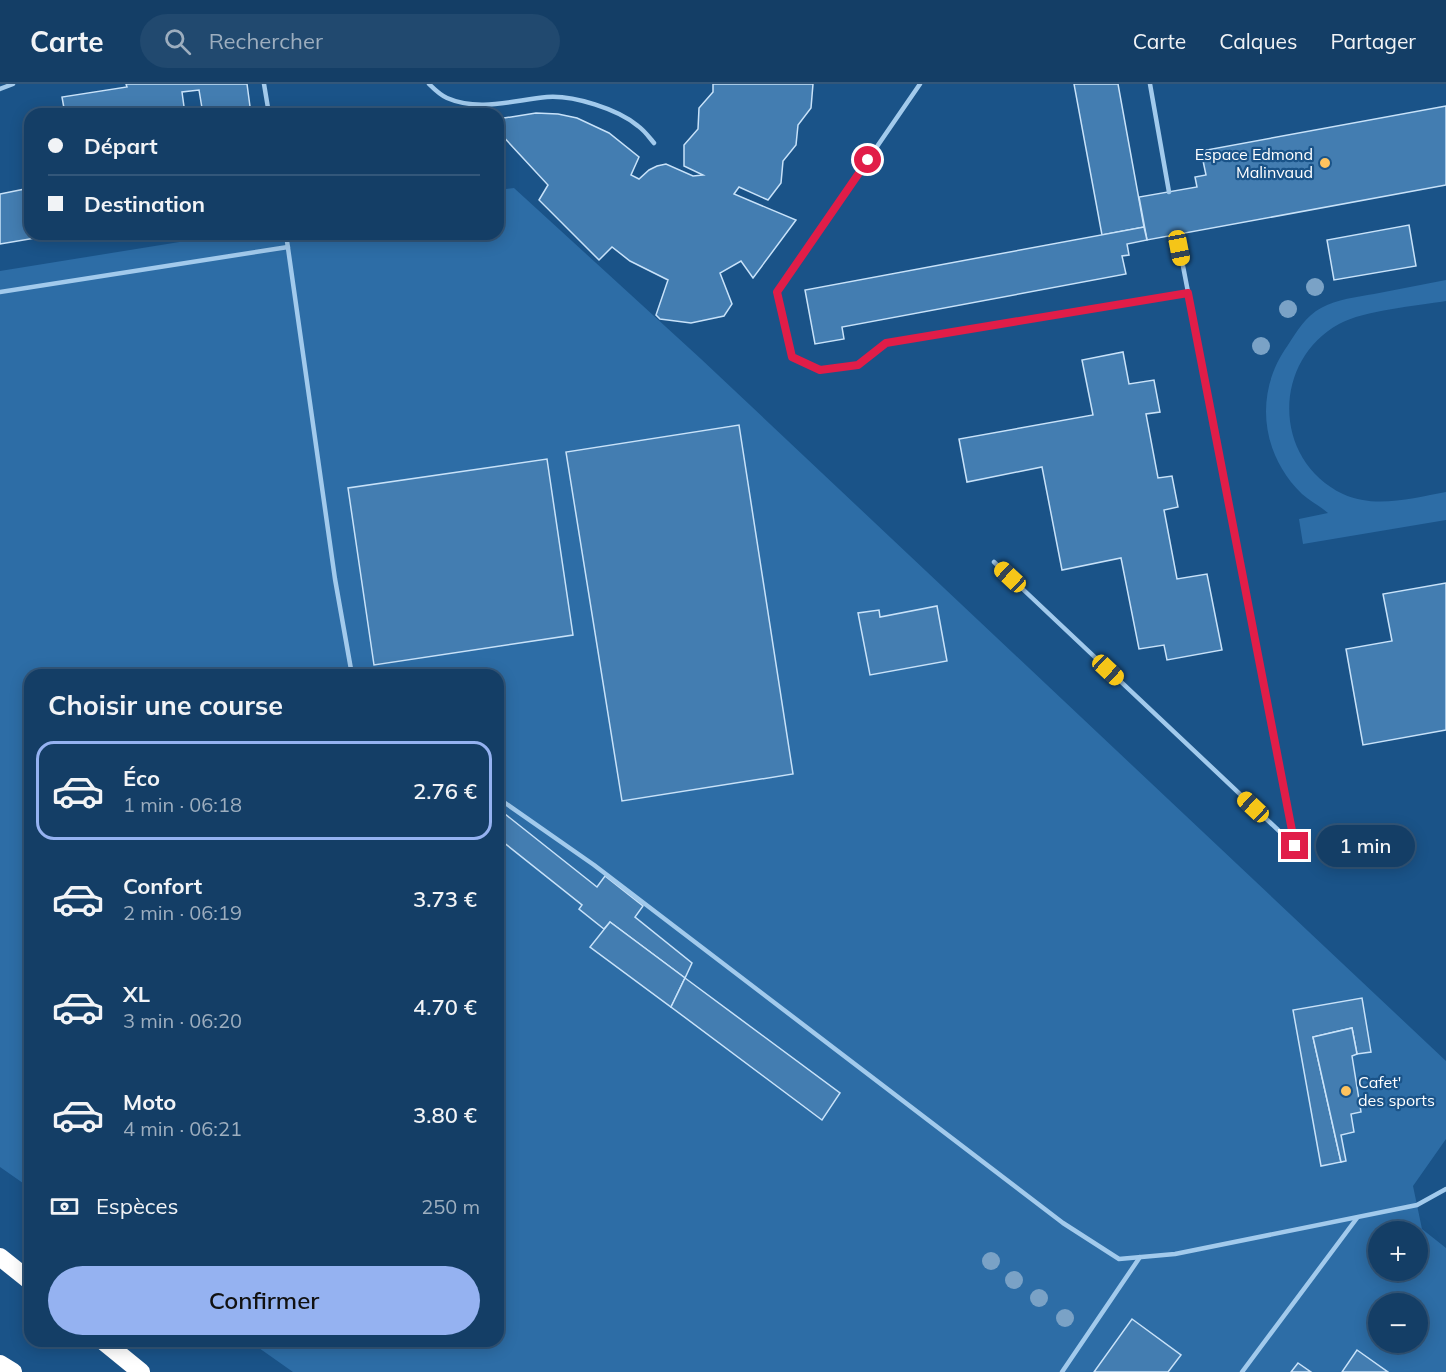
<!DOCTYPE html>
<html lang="fr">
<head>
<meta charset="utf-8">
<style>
	body { margin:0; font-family:Mulish,sans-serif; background:#21496f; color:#f1f3f6; height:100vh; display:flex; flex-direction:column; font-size:22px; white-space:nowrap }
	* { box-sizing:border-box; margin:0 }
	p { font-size:20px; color:#9daebf }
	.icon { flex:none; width:33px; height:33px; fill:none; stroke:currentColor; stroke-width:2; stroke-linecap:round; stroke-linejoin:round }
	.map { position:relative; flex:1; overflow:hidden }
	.panel { position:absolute; left:24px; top:585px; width:480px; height:678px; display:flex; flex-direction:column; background:#143e66; border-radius:18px; box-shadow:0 3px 15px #0003,0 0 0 2px #33577a }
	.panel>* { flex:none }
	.guide { position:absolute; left:24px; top:24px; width:480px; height:132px; border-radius:18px; box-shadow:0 3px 15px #0003,0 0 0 2px #33577a; display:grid; align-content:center; height:132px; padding:0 24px; background:#143e66 }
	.controls { position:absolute; left:1368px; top:1137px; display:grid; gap:12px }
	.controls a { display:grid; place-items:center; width:60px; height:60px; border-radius:50%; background:#143e66; box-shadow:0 3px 15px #0003,0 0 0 2px #33577a; font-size:30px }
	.end { position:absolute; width:27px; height:27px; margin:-14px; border:8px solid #e11d48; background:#fff; box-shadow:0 0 0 3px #fff }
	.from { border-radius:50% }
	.bubble { position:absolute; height:42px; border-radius:21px; background:#143e66; box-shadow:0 3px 15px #0003,0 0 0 2px #33577a; font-size:20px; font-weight:600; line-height:42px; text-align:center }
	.car { position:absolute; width:18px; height:36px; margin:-18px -9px; border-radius:8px; box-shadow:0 0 4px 2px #0007; background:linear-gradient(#f5c518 24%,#345 0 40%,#f5c518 0 76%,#345 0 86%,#f5c518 0) }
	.guide b { display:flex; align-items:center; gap:21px; height:57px; font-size:22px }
	.guide b+b { border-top:2px solid #33577a }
	.guide i { width:15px; height:15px; background:#f1f3f6 }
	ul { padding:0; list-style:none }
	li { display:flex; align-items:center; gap:18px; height:99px; margin:0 12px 9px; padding:0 12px; border:3px solid transparent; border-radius:18px }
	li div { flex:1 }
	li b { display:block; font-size:22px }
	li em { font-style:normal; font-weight:600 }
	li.active { border-color:#95b2f1 }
	li>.icon { width:54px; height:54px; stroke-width:1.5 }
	h2 { padding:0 24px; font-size:27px; line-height:72px }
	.pay { display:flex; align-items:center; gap:15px; height:66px; padding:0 24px; font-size:22px }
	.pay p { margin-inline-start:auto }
	.cta { display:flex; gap:12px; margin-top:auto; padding:12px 24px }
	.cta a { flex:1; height:69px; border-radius:36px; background:#95b2f1; color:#111; font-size:24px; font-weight:600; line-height:69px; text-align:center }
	header { display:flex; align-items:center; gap:36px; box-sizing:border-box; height:84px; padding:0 30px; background:#143e66; border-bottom:2px solid #33577a }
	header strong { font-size:28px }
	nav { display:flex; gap:33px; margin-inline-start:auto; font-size:21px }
	.search { width:420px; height:54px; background:#21496f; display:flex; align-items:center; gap:15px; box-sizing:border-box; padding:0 21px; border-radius:33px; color:#9daebf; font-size:22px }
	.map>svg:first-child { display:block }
	.green { fill:#2d6da6; fill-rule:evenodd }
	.building { fill:#437db1; stroke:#c8e2f9; stroke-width:1.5 }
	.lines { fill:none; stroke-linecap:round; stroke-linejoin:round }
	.service { stroke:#a2caec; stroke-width:4.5 }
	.motorway { stroke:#fff; stroke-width:18 }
	.tree { fill:#7aa2c6 }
	.route { stroke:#e11d48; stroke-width:8 }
	.poi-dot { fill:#fec35e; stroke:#1a5388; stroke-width:2 }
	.labels { text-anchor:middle; stroke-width:4.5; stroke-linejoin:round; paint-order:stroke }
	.poi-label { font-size:16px; fill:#fff; stroke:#1a5388; text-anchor:end }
</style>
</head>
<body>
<header>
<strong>Carte</strong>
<div class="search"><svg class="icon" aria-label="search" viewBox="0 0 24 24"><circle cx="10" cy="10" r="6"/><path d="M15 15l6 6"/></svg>Rechercher</div>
<nav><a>Carte</a><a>Calques</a><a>Partager</a></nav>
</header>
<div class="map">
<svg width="1446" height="1288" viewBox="0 0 1446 1288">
	<rect width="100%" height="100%" fill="#1a5388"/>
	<g class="green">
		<path d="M514 104 701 275 1446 977V1055L1413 1102 1422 1145 1446 1164V1288H293L249 1257H498V591H30V1104L0 1083V187L229 150H498V106ZM1378 1148H1418V1186H1378ZM1378 1220H1418V1258H1378Z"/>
		<path d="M1446 196V217C1416 222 1365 226 1339 240 1272 277 1272 376 1343 410 1375 425 1413 414 1446 408V436L1303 460 1299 435 1328 429C1320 422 1310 417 1302 410 1260 369 1254 308 1288 261 1297 247 1306 232 1321 224 1337 215 1357 213 1374 210 1398 205 1422 201 1446 196Z"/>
	</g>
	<g class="building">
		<path d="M126 0H247L251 30H203L199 6 182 8 185 30H65L62 13 127 3Z"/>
		<path d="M713 0H813L811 24 798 41 796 61 783 77 781 99 768 116 739 103 734 110 796 136 753 194 741 177 720 189 732 220 724 232 691 239 660 235 656 231 668 196 630 177 612 163 599 176 539 116 548 101 498 47V35L536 29 558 30 577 34 609 49 639 73 631 91 639 95 649 86 657 82 666 80 693 92 703 91 684 82V61L698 45 699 24 713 8Z"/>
		<path d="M1074 0H1118L1144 143 1102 151Z"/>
		<path d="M1446 22V101L1147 156 1139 113 1197 103 1195 93 1206 91 1201 67Z"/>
		<path d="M30 104V150H59L0 160V110Z"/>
		<path d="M1409 141 1416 182 1334 196 1327 156Z"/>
		<path d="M1144 143 1147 156 1127 160 1129 171 1122 172 1126 190 842 243 844 255 815 260 805 206Z"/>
		<path d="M1123 268 1129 300 1154 296 1160 328 1146 330 1158 394 1172 392 1178 423 1164 426 1177 495 1207 490 1222 566 1167 576 1164 561 1139 565 1121 474 1062 486 1042 383 967 398 959 355 1093 331 1082 276Z"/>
		<path d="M739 341 793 690 622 717 566 368Z"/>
		<path d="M547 375 573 551 374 581 348 404Z"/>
		<path d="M1446 499V646L1363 661 1346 565 1392 557 1383 510Z"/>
		<path d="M937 522 947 577 870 591 858 529 879 526 880 533Z"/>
		<path d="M500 726 597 803 605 792 643 822 635 833 692 879 685 894 610 838 604 845 579 825 582 821 498 754V729Z"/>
		<path d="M610 838 685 894 671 923 590 863Z"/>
		<path d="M685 894 840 1009 822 1036 671 923Z"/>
		<path d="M1362 914 1371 968 1357 970 1352 944 1313 953 1341 1078 1321 1082 1293 926Z"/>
		<path d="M1352 944 1357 970 1352 972 1361 1028 1351 1030 1354 1048 1341 1051 1346 1077 1341 1078 1313 953Z"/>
		<path d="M1132 1235 1181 1271 1168 1288H1094Z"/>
		<path d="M1357 1266 1388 1288H1342Z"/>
		<path d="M1298 1279 1311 1288H1291Z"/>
	</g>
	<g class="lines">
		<g class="service">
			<path d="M264 0 269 30"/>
			<path d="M429 0C434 5 440 11 447 14 479 28 514 16 547 13 573 11 618 25 638 42 644 46 649 53 654 59"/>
			<path d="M920 0 777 208 792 273 820 286 857 281 886 259 1188 209"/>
			<path d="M1150 0 1169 108"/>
			<path d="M0 5 13 0"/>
			<path d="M286 150 335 495 352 591"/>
			<path d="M1177 151 1295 762"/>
			<path d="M0 208 288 163"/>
			<path d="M994 478 1295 762"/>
			<path d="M498 714 594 781 1063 1139 1119 1175 1175 1170 1417 1121 1446 1105"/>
			<path d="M1062 1288 1140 1173"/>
			<path d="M1242 1288 1357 1134"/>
		</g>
		<g class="motorway">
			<path d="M0 1173 30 1197"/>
			<path d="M103 1257 141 1288"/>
			<path d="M0 1280 13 1288"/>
		</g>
	</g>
	<g class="tree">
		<circle cx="1315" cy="203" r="9"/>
		<circle cx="1288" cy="225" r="9"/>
		<circle cx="1261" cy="262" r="9"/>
		<circle cx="991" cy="1177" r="9"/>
		<circle cx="1014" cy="1196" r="9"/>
		<circle cx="1039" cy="1214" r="9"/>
		<circle cx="1065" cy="1234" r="9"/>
	</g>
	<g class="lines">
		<path class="route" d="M868 76 777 208 792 273 820 286 858 281 886 259 1188 209 1295 762"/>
	</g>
	<g class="poi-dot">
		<circle cx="1325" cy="79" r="6"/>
		<circle cx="1346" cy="1007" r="6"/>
	</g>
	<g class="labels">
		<g class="poi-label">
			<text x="1313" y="76">Espace Edmond<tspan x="1313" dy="18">Malinvaud</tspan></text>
			<text x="1358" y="1004" text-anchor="start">Cafet'<tspan x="1358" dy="18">des sports</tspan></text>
		</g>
	</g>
</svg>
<div class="controls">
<a>+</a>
<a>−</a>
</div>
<i class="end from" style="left:868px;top:76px"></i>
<i class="end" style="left:1295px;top:762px"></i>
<div class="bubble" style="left:1316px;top:741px;width:99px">1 min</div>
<i class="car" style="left:1179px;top:164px;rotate:169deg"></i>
<i class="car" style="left:1010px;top:493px;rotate:313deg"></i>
<i class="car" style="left:1108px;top:586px;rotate:133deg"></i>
<i class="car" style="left:1253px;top:723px;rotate:313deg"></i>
<div class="guide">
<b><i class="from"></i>Départ</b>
<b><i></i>Destination</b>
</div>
<section class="panel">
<h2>Choisir une course</h2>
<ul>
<li class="active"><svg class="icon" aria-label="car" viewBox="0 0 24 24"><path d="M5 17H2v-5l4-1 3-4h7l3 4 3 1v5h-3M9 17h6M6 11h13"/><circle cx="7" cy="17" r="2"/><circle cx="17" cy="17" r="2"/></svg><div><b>Éco</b><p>1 min · 06:18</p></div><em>2.76 €</em></li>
<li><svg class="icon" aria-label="car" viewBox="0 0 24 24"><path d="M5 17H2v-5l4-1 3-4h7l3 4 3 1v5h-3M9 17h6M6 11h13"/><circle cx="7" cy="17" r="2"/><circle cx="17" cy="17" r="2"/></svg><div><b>Confort</b><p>2 min · 06:19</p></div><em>3.73 €</em></li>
<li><svg class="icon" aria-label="car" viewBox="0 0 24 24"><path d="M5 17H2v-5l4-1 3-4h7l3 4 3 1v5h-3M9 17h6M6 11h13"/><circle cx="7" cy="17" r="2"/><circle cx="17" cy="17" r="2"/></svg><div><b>XL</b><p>3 min · 06:20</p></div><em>4.70 €</em></li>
<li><svg class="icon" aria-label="car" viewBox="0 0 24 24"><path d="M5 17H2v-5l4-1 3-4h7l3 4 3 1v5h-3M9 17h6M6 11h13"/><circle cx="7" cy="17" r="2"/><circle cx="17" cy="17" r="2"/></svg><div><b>Moto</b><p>4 min · 06:21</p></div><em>3.80 €</em></li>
</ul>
<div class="pay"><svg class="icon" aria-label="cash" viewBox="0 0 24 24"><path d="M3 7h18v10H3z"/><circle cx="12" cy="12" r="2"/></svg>Espèces<p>250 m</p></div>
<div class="cta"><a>Confirmer</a></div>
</section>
</div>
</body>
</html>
